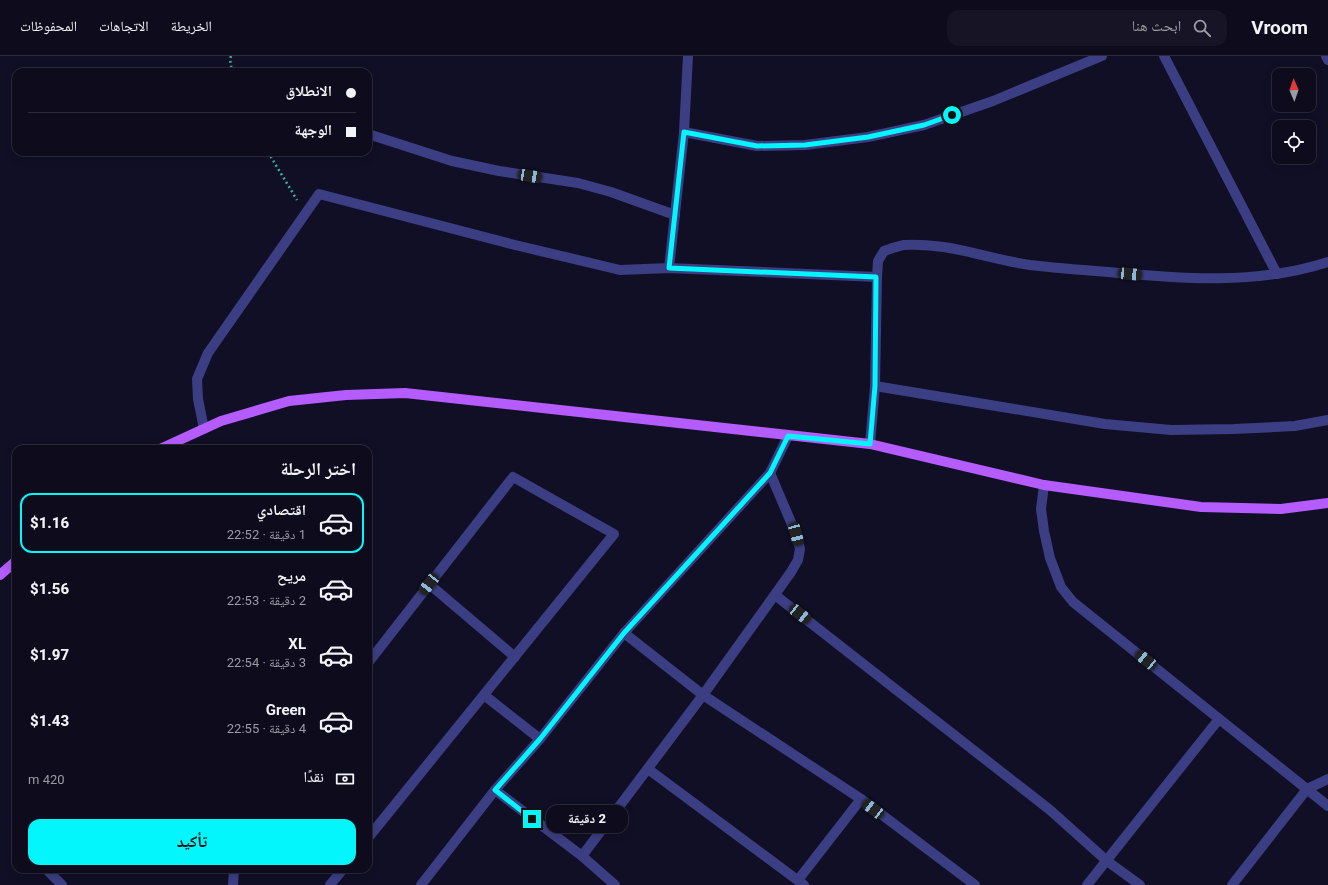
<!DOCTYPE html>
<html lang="ar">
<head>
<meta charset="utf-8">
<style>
	body { margin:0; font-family:Roboto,"Noto Naskh Arabic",sans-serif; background:#161425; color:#f1f3f6; direction:rtl; height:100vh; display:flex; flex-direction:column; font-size:15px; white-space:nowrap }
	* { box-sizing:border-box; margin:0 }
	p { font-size:13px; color:#9a9ba3 }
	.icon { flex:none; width:22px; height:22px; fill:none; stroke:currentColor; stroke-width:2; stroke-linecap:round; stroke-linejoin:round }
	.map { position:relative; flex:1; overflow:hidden; direction:ltr }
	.drawer { position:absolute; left:12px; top:389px; width:360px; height:428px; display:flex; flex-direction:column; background:#0d0b1c; border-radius:12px; box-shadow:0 2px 10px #0003,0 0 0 1px #2d2b3b; direction:rtl }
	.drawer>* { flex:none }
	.hud { position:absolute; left:12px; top:12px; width:360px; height:88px; border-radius:12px; box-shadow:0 2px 10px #0003,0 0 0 1px #2d2b3b; direction:rtl; display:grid; align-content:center; height:88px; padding:0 16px; background:#0d0b1c }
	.needle { width:26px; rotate:358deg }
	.buttons { position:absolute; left:1272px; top:12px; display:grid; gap:8px }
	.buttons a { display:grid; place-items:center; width:44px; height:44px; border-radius:8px; background:#0d0b1c; box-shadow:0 2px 10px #0003,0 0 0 1px #2d2b3b; font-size:20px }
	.end { position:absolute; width:18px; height:18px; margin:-9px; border:5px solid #03f6fb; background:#111; box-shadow:0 0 0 2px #111 }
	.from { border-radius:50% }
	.bubble { position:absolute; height:28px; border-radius:12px; background:#0d0b1c; box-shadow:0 2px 10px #0003,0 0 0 1px #2d2b3b; font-size:13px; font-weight:800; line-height:28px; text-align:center; direction:rtl }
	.car { position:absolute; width:12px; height:24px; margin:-12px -6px; border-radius:5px; box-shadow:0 0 3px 1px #0007; background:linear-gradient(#222 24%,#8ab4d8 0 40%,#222 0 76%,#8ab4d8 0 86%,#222 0) }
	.hud b { display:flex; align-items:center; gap:14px; height:38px; font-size:15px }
	.hud b+b { border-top:1px solid #2d2b3b }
	.hud i { width:10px; height:10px; background:#f1f3f6 }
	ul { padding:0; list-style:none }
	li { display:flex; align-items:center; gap:12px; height:60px; margin:0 8px 6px; padding:0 8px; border:2px solid transparent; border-radius:12px }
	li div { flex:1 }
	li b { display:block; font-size:15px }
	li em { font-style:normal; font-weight:800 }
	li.on { border-color:#03f6fb }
	li>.icon { width:36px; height:36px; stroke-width:1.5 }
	h2 { padding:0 16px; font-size:18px; line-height:48px }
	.pay { display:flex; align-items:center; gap:10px; height:44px; padding:0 16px; font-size:15px }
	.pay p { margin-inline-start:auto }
	.action { display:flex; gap:8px; margin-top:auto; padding:8px 16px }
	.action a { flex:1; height:46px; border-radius:12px; background:#03f6fb; color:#111; font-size:16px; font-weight:800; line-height:46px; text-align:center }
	header { display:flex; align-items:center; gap:24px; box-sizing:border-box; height:56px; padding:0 20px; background:#0d0b1c; border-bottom:1px solid #2d2b3b }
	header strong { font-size:19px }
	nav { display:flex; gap:22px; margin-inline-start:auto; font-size:14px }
	.search { width:280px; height:36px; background:#161425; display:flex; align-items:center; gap:10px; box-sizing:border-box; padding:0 14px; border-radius:12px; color:#9a9ba3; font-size:15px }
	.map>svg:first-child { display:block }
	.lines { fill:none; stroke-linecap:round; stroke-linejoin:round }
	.path { stroke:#30b6a3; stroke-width:2.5; stroke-dasharray:2 3; stroke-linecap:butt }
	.minor { stroke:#3b3e83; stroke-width:10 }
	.major { stroke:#b45cfd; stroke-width:10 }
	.route { stroke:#03f6fb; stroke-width:5 }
</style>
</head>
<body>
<header>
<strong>Vroom</strong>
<div class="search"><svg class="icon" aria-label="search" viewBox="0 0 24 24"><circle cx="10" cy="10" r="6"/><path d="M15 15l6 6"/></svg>ابحث هنا</div>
<nav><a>الخريطة</a><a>الاتجاهات</a><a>المحفوظات</a></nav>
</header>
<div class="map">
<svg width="1328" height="829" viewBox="0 0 1328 829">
	<rect width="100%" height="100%" fill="#110f25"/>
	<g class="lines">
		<g class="path">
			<path d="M231 0 230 3 232 16"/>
			<path d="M268 96 297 144"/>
		</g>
		<g class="minor">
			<path d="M1164 0 1277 218"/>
			<path d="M1326 0 1328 4"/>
			<path d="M684 76 757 90 805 89 868 81 924 69 993 45 1102 0"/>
			<path d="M368 78 452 105 499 115 578 127 611 136 675 159"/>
			<path d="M669 212 684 76 688 0"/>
			<path d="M875 330 1105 368 1171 374 1234 373 1295 370 1328 364"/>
			<path d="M204 373 198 343 197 323 208 297 319 138 511 188 620 214 669 212 877 221"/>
			<path d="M870 388 875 330 877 221 878 205 884 195C890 193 898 190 904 189 947 186 988 203 1030 209 1056 212 1082 214 1108 216 1182 223 1257 229 1328 206"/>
			<path d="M1044 429 1041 453 1044 475 1050 502 1061 531 1073 546 1328 750"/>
			<path d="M429 528 515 601"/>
			<path d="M775 539 1050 754 1107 805 1140 829"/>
			<path d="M624 577 703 639 861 743 975 829"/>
			<path d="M368 607 513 421 614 478 368 782"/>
			<path d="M484 639 540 683"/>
			<path d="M648 713 804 829"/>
			<path d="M495 734 582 800 615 829"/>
			<path d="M582 800 703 639 791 516 798 504 800 493 796 478 770 417"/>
			<path d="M46 813 62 829"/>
			<path d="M798 824 861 743"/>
			<path d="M233 829 234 813"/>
			<path d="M330 829 343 813"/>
			<path d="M421 829 495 734 540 683 624 577 770 417 788 380"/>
			<path d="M1087 829 1219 663"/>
			<path d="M1232 829 1307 733 1328 723"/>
		</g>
		<g class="major">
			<path d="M160 393 221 365 289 345 346 339 405 337 870 388 1044 429 1201 451 1281 453 1328 447"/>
			<path d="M0 519 16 505"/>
		</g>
	</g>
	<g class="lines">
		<path class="route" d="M532 763 495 734 540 683 624 577 770 417 788 380 870 388 875 330 876 221 669 212 684 76 757 90 805 89 868 81 924 69 952 59"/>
	</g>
</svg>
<div class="buttons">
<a><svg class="needle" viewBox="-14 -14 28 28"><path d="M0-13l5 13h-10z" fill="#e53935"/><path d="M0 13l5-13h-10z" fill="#9a9ba3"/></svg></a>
<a><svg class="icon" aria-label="locate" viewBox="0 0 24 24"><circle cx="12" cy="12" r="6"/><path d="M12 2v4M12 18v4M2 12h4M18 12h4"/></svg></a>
</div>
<i class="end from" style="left:952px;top:59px"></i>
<i class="end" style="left:532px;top:763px"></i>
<div class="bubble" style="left:546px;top:749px;width:82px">2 دقيقة</div>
<i class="car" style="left:530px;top:120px;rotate:99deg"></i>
<i class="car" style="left:1130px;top:218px;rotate:95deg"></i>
<i class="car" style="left:796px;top:478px;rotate:165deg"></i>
<i class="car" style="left:429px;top:528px;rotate:218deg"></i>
<i class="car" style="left:800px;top:558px;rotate:128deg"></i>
<i class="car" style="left:1146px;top:604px;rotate:309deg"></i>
<i class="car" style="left:873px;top:753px;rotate:307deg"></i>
<div class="hud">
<b><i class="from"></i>الانطلاق</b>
<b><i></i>الوجهة</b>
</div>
<section class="drawer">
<h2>اختر الرحلة</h2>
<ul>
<li class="on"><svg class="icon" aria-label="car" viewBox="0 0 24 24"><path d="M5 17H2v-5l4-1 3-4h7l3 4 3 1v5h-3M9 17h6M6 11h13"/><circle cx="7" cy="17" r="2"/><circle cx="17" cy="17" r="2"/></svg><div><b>اقتصادي</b><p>1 دقيقة · 22:52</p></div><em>$1.16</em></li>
<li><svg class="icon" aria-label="car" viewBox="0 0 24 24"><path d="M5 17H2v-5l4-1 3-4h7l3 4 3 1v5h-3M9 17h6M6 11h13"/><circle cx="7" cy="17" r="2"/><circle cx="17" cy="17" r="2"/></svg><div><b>مريح</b><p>2 دقيقة · 22:53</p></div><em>$1.56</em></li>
<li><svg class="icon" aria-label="car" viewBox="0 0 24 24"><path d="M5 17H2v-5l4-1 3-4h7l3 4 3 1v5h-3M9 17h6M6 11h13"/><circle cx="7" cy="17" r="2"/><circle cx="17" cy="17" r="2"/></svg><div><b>XL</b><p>3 دقيقة · 22:54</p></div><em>$1.97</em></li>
<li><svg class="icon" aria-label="car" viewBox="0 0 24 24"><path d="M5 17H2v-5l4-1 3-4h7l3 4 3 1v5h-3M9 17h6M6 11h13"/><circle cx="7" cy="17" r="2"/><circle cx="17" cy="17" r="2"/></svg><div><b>Green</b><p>4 دقيقة · 22:55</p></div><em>$1.43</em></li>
</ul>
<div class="pay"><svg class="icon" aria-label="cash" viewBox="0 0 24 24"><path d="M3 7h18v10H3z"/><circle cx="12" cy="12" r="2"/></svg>نقدًا<p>420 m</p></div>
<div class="action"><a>تأكيد</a></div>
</section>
</div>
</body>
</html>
